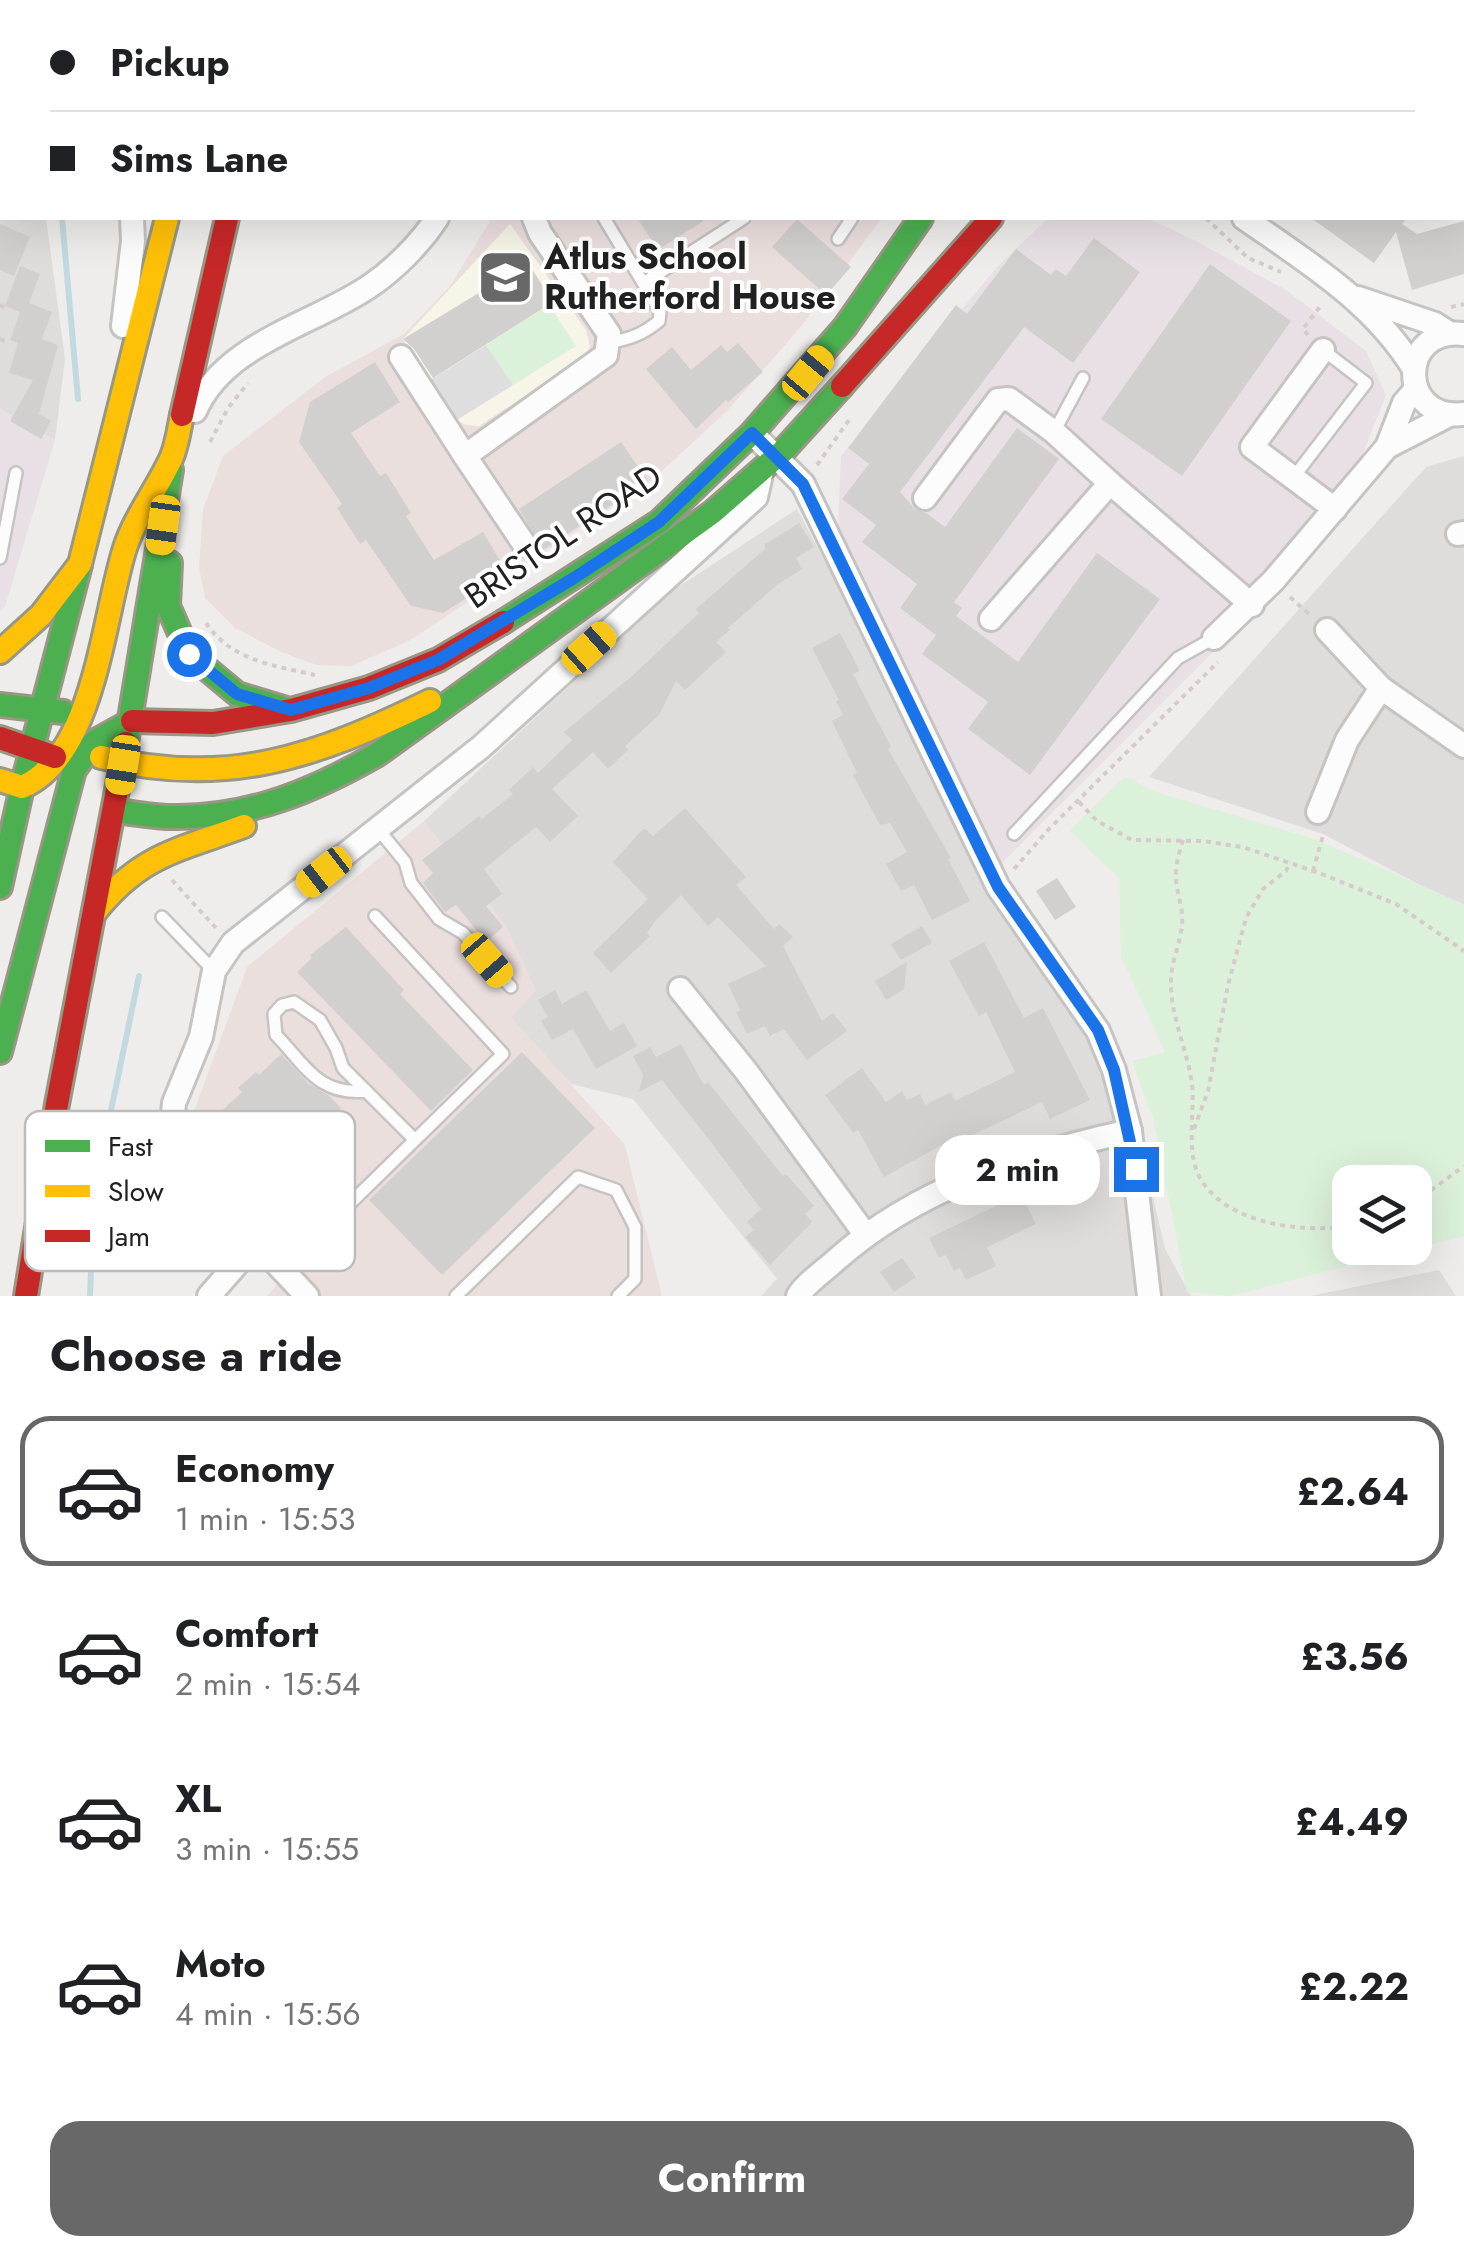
<!DOCTYPE html>
<html lang="en">
<head>
<meta charset="utf-8">
<style>
	body { margin:0; font-family:Jost,sans-serif; background:#f2f2f2; color:#202124; height:100vh; display:flex; flex-direction:column; font-size:38px; white-space:nowrap }
	* { box-sizing:border-box; margin:0 }
	p { font-size:32px; color:#757577 }
	.icon { flex:none; width:55px; height:55px; fill:none; stroke:currentColor; stroke-width:2; stroke-linecap:round; stroke-linejoin:round }
	.map { position:relative; height:1296px; overflow:hidden }
	.panel { display:flex; flex-direction:column; background:#fff; flex:1 }
	.panel>* { flex:none }
	.top-card { position:absolute; left:0px; top:0px; width:1465px; height:220px; box-shadow:0 10px 40px #0002; display:grid; align-content:center; height:220px; padding:0 50px; background:#fff }
	.fabs { position:absolute; left:1332px; top:1165px; display:grid; gap:20px }
	.fabs a { display:grid; place-items:center; width:100px; height:100px; border-radius:20px; background:#fff; box-shadow:0 10px 40px #0002; font-size:50px }
	.end { position:absolute; width:45px; height:45px; margin:-22px; border:12px solid #1a73e8; background:#fff; box-shadow:0 0 0 5px #fff }
	.from { border-radius:50% }
	.bubble { position:absolute; height:70px; border-radius:30px; background:#fff; box-shadow:0 10px 40px #0002; font-size:32px; font-weight:700; line-height:70px; text-align:center }
	.car { position:absolute; width:30px; height:60px; margin:-30px -15px; border-radius:12px; box-shadow:0 0 8px 2px #0007; background:linear-gradient(#f5c518 24%,#345 0 40%,#f5c518 0 76%,#345 0 86%,#f5c518 0) }
	.top-card b { display:flex; align-items:center; gap:35px; height:95px; font-size:38px }
	.top-card b+b { border-top:2px solid #e0e0e0 }
	.top-card i { width:25px; height:25px; background:#202124 }
	ul { padding:0; list-style:none }
	li { display:flex; align-items:center; gap:30px; height:150px; margin:0 20px 15px; padding:0 30px; border:5px solid transparent; border-radius:30px }
	li div { flex:1 }
	li b { display:block; font-size:38px }
	li em { font-style:normal; font-weight:700 }
	li.selected { border-color:#696868 }
	li>.icon { width:90px; height:90px; stroke-width:1.5 }
	h2 { padding:0 50px; font-size:45px; line-height:120px }
	.primary-button { display:flex; gap:20px; margin-top:auto; padding:20px 50px }
	.primary-button a { flex:1; height:115px; border-radius:30px; background:#696868; color:#fff; font-size:40px; font-weight:700; line-height:115px; text-align:center }
	.map>svg:first-child { display:block }
	.residential { fill:#dedddc }
	.commercial { fill:#ebdfde }
	.industrial { fill:#e8e0e5 }
	.education { fill:#f7f5e8 }
	.park { fill:#dcf1da; fill-rule:evenodd }
	.parking { fill:#dfdede }
	.lines { fill:none; stroke-linecap:round; stroke-linejoin:round }
	.stream { stroke:#c2dadf; stroke-width:6 }
	.building { fill:#d2d0ce }
	.lane-casing { stroke:#c5c4c3; stroke-width:16 }
	.street-casing { stroke:#c5c4c3; stroke-width:28 }
	.fast-casing { stroke:#979784; stroke-width:28 }
	.slow-casing { stroke:#979784; stroke-width:28 }
	.jam-casing { stroke:#979784; stroke-width:28 }
	.path { stroke:#d6cbca; stroke-width:4; stroke-dasharray:5 5; stroke-linecap:butt }
	.lane { stroke:#fdfcfc; stroke-width:11 }
	.street { stroke:#fdfcfc; stroke-width:22 }
	.fast { stroke:#4caf50; stroke-width:22 }
	.slow { stroke:#ffc107; stroke-width:22 }
	.jam { stroke:#c62828; stroke-width:22 }
	.route { stroke:#1a73e8; stroke-width:12 }
	.labels { text-anchor:middle; stroke-width:8; stroke-linejoin:round; paint-order:stroke }
	.poi-label { font-size:35px; font-weight:bold; fill:#212121; stroke:#fff; text-anchor:start }
	.street-label { font-size:35px; fill:#212121; stroke:#fff }
	.key { fill:#fff; stroke:#bcbcbc; stroke-width:2.5 }
	.key-label { font-size:28px; fill:#212121 }
</style>
</head>
<body>
<div class="map">
<svg width="1464" height="1296" viewBox="0 0 1464 1296">
	<rect width="100%" height="100%" fill="#efedeb"/>
	<g class="residential">
		<path d="M0 0 13 2H2V218H46L65 359 55 440 0 409Z"/>
		<path d="M1464 456V908L1323 834 1149 777 1426 467Z"/>
		<path d="M797 509 986 864 1126 1078 1165 1249 1191 1296H761L777 1279 633 1099 571 1084 510 1017 424 821 672 591Z"/>
		<path d="M1439 1270 1456 1296H1310Z"/>
	</g>
	<g class="commercial">
		<path d="M508 0H1032L1030 2Z"/>
		<path d="M492 218H882L800 328 727 411 651 481 409 641 351 666 317 665 281 652 235 628 205 598 199 567 203 509 223 456 325 377 404 334 450 286Z"/>
		<path d="M424 821 507 927 536 991 511 1017 625 1145 662 1296H267L299 1258 283 1246 194 1111 247 967Z"/>
	</g>
	<g class="industrial">
		<path d="M1048 218H1147L1194 240 1286 290 1366 351 1386 395 1361 458 1235 630 1001 864 838 526 841 456 996 268Z"/>
		<path d="M0 408 55 440 5 607 0 609Z"/>
	</g>
	<path class="education" d="M510 224 586 330 590 346 586 356 479 426 466 425 450 417 403 339Z"/>
	<g class="park">
		<path d="M549 305 576 346 513 385 486 345Z"/>
		<path d="M1126 776 1153 791 1315 839 1464 904V1236L1230 1296 1187 1292 1153 1118 1132 1061 1165 1052 1121 957 1119 878 1069 831ZM1350 1182H1415V1248H1350Z"/>
	</g>
	<path class="parking" d="M486 345 513 385 457 420 450 417 429 381Z"/>
	<g class="lines">
		<g class="stream">
			<path d="M23 2 24 0"/>
			<path d="M62 218 78 399"/>
			<path d="M90 1296 94 1192 139 976"/>
		</g>
	</g>
	<g class="building">
		<path d="M637 218H708L658 250Z"/>
		<path d="M1311 218H1407L1402 224 1417 234 1464 221V274L1412 290 1396 232 1374 263Z"/>
		<path d="M797 219 851 267 826 295 772 247Z"/>
		<path d="M0 224 30 237 14 276 0 270Z"/>
		<path d="M1094 238 1140 272 1073 363 1024 327 900 492 915 509 926 513 945 527 1017 428 1059 459 954 602 962 608 956 616 1018 662 1097 553 1160 599 1030 775 968 729 988 702 922 654 936 635 900 608 917 584 862 542 876 525 842 499 869 464 848 448 956 305 967 314 1016 249 1051 275 1056 269 1066 276Z"/>
		<path d="M528 263 553 302 433 378 414 349 403 339Z"/>
		<path d="M1210 264 1291 321 1182 476 1101 419Z"/>
		<path d="M20 266 40 274 29 303 52 312 42 339 58 345 39 414 51 421 41 439 10 421 33 380 9 373 18 343 10 340 20 312 5 306Z"/>
		<path d="M738 343 763 372 728 402 726 400 696 429 646 369 672 347 691 370 721 345 727 352Z"/>
		<path d="M375 362 400 402 351 433 380 476 386 473 411 513 406 516 434 560 483 532 507 572 443 613 411 606 366 540 360 544 337 508 342 504 299 442 310 402Z"/>
		<path d="M621 442 648 481 543 550 519 509Z"/>
		<path d="M799 523 814 547 796 558 802 569 778 584 728 628 730 630 716 642 726 652 685 690 676 681 659 715 625 746 628 750 608 769 593 752 552 789 578 816 550 842 536 827 484 869 502 894 486 906 503 927 486 942 456 905 445 912 423 883 433 873 422 860 479 816 482 819 513 794 509 790 533 767 538 773 572 740 564 732 632 676 699 613 696 609 766 548 764 545Z"/>
		<path d="M840 633 860 671 853 674 891 747 888 749 951 858 948 859 970 901 932 920 914 885 901 891 886 864 907 852 890 823 880 825 853 775 857 773 832 721 843 715 836 701 839 700 812 648Z"/>
		<path d="M685 808 746 877 736 885 774 929 779 924 793 937 783 946 822 1021 833 1013 847 1031 807 1060 784 1029 770 1036 765 1026 747 1034 736 1012 740 1010 728 984 766 966 718 917 708 926 681 895 655 921 647 933 650 936 611 973 593 953 648 899 613 862 644 828 653 836Z"/>
		<path d="M1057 878 1076 907 1055 920 1036 891Z"/>
		<path d="M922 926 932 943 901 960 891 944Z"/>
		<path d="M346 927 404 990 400 994 473 1070 431 1111 297 972 312 958 310 955Z"/>
		<path d="M984 942 1024 1018 1043 1008 1090 1100 1050 1119 1042 1102 952 1145 949 1141 884 1177 858 1130 853 1133 825 1095 862 1068 886 1102 902 1091 907 1100 920 1094 925 1105 951 1092 955 1101 1015 1072 986 1012 979 1016 949 961Z"/>
		<path d="M907 962 904 989 886 1000 875 981Z"/>
		<path d="M555 990 562 1004 586 990 610 1031 624 1023 637 1046 596 1069 573 1029 552 1040 541 1021 548 1017 538 1000Z"/>
		<path d="M681 1044 704 1085 708 1082 783 1176 786 1174 814 1206 805 1214 812 1222 770 1265 745 1237 754 1230 747 1222 761 1209 717 1150 662 1080 639 1092 643 1075 633 1056 650 1047 656 1057Z"/>
		<path d="M522 1052 595 1128 442 1275 369 1200Z"/>
		<path d="M281 1054 308 1083 329 1096 341 1108 270 1176 214 1118 242 1092 238 1088 256 1072 259 1075Z"/>
		<path d="M1021 1194 1036 1224 987 1247 996 1266 966 1280 960 1268 954 1271 946 1255 939 1258 929 1238Z"/>
		<path d="M902 1258 916 1277 894 1292 880 1272Z"/>
	</g>
	<g class="lines">
		<defs>
			<g id="lane">
				<path d="M597 0 599 2"/>
				<path d="M844 0 846 2"/>
				<path d="M906 2 909 0"/>
				<path d="M1462 195H1464"/>
				<path d="M604 218 660 311 659 321C642 335 629 339 608 343"/>
				<path d="M838 239 852 218"/>
				<path d="M645 282 744 218"/>
				<path d="M1054 432 1083 378"/>
				<path d="M1293 478 1366 383 1323 350"/>
				<path d="M0 558 16 473"/>
				<path d="M378 829 405 862 411 883 439 919 463 933 511 987"/>
				<path d="M1014 834 1178 658 1214 638"/>
				<path d="M162 917 214 971"/>
				<path d="M366 1091C319 1096 306 1066 276 1035L274 1014 282 1005 294 1002 320 1020 336 1048 343 1068 414 1139"/>
				<path d="M282 1270 503 1054 375 916"/>
				<path d="M456 1296 578 1177 616 1190 635 1227V1279L618 1296"/>
			</g>
			<g id="street">
				<path d="M100 0V2"/>
				<path d="M437 0 438 2"/>
				<path d="M933 0 938 2"/>
				<path d="M690 2 693 0"/>
				<path d="M1421 2 1424 0"/>
				<path d="M1244 218C1307 262 1373 302 1414 369"/>
				<path d="M1358 298 1435 324 1449 333"/>
				<path d="M123 326 133 241 132 218"/>
				<path d="M1464 334C1397 326 1398 422 1464 414"/>
				<path d="M1323 350 1252 447 1335 509"/>
				<path d="M401 357 465 456"/>
				<path d="M195 411C224 344 309 326 367 288 393 271 420 244 437 218"/>
				<path d="M752 433 803 484 998 887 1098 1031 1114 1070 1130 1131 1149 1296"/>
				<path d="M1387 447 1449 415"/>
				<path d="M925 498 998 400 1009 399 1054 432 1110 483"/>
				<path d="M1458 534 1464 533"/>
				<path d="M524 544 465 456 606 355 609 334 540 233 534 218"/>
				<path d="M991 619 1110 483 1252 605"/>
				<path d="M1327 630 1381 688"/>
				<path d="M1214 638 1273 581 1387 447 1404 403 1416 389"/>
				<path d="M1318 812 1347 740 1381 688 1464 746"/>
				<path d="M680 989 746 1071 865 1234"/>
				<path d="M209 1296 256 1242"/>
				<path d="M307 1296 256 1242 172 1125 174 1103 201 1037 214 971 233 943 481 747 756 497 762 470"/>
				<path d="M798 1296C805 1284 824 1271 836 1260 918 1187 1025 1154 1130 1131"/>
			</g>
			<g id="fast">
				<path d="M219 2 220 0"/>
				<path d="M1113 2 1114 0"/>
				<path d="M170 563 168 606 189 654 237 694 286 709"/>
				<path d="M503 622 659 522 752 433 845 327 921 218"/>
				<path d="M0 705 63 712"/>
				<path d="M126 743 171 470"/>
				<path d="M116 811C136 813 158 818 178 817 252 817 315 790 378 754L713 512 783 451 842 386"/>
				<path d="M0 887 22 787 80 565"/>
				<path d="M0 1052 74 770 94 742 132 721"/>
			</g>
			<g id="slow">
				<path d="M0 652 41 615 80 564 167 218"/>
				<path d="M101 757C227 789 317 756 430 701"/>
				<path d="M0 780 22 787C95 756 103 616 125 548 135 517 157 489 171 459 177 446 179 429 182 415"/>
				<path d="M94 913C141 854 177 851 244 826"/>
			</g>
			<g id="jam">
				<path d="M275 2 276 0"/>
				<path d="M1068 2 1070 0"/>
				<path d="M842 386 991 218"/>
				<path d="M182 415 227 218"/>
				<path d="M132 721 213 723 291 710 369 688 438 660 503 622"/>
				<path d="M0 738 55 757"/>
				<path d="M26 1296 57 1104 126 743"/>
			</g>
		</defs>
		<use href="#lane" class="lane-casing"/>
		<use href="#street" class="street-casing"/>
		<use href="#fast" class="fast-casing"/>
		<use href="#slow" class="slow-casing"/>
		<use href="#jam" class="jam-casing"/>
		<g class="path">
			<path d="M1145 2 1146 0"/>
			<path d="M1206 218 1248 258 1281 272"/>
			<path d="M0 305 8 309"/>
			<path d="M1451 307 1464 304"/>
			<path d="M1308 335 1303 329 1322 304"/>
			<path d="M0 339 8 342"/>
			<path d="M210 442 228 408 248 383"/>
			<path d="M817 465 849 420"/>
			<path d="M1290 597 1309 614"/>
			<path d="M206 623C232 661 272 665 315 675"/>
			<path d="M1079 802 1097 821 1132 840 1202 841 1243 847 1319 873 1396 904 1464 951"/>
			<path d="M1183 840C1180 851 1175 865 1176 877 1176 889 1181 902 1182 914 1184 938 1171 958 1171 981 1170 1016 1188 1051 1192 1085 1195 1113 1186 1150 1199 1176 1225 1225 1303 1233 1350 1226"/>
			<path d="M1014 869 1049 829 1218 662"/>
			<path d="M1313 871 1324 832"/>
			<path d="M172 880 216 928"/>
			<path d="M1194 1129 1208 1091 1228 985 1246 918 1263 889 1286 871 1290 862"/>
			<path d="M1415 1202 1464 1166"/>
			<path d="M211 1258 216 1240 214 1224"/>
		</g>
		<use href="#lane" class="lane"/>
		<use href="#street" class="street"/>
		<use href="#fast" class="fast"/>
		<use href="#slow" class="slow"/>
		<use href="#jam" class="jam"/>
	</g>
	<g class="lines">
		<path class="route" d="M189 654 237 694 291 710 369 688 438 660 574 578 659 522 752 433 803 484 998 887 1098 1030 1114 1070 1136 1169"/>
	</g>
	<defs>
		<symbol id="school-square" viewBox="-11 -11 22 22"><rect x="-9" y="-9" width="18" height="18" rx="4" fill="#696868" stroke="#fff"/><path d="M0-5L7-2L0 1L-7-2ZM-4 1L0 2.5L4 1V4Q0 6-4 4Z" fill="#fff"/></symbol>
	</defs>
	<g fill-rule="evenodd">
		<use href="#school-square" x="474" y="246" width="63" height="63"/>
	</g>
	<g class="labels">
		<g class="poi-label">
			<text x="544" y="269">Atlus School<tspan x="544" dy="40">Rutherford House</tspan></text>
		</g>
		<g class="street-label">
			<text transform="translate(563 536) rotate(-34)" y="12">BRISTOL ROAD</text>
		</g>
	</g>
	<rect x="25" y="1111" width="330" height="160" rx="15" class="key"/>
	<rect x="45" y="1140" width="45" height="12" fill="#4caf50"/>
	<rect x="45" y="1185" width="45" height="12" fill="#ffc107"/>
	<rect x="45" y="1230" width="45" height="12" fill="#c62828"/>
	<g class="key-label">
		<text x="108" y="1156">Fast</text>
		<text x="108" y="1201">Slow</text>
		<text x="108" y="1246">Jam</text>
	</g>
</svg>
<div class="fabs">
<a><svg class="icon" aria-label="layers" viewBox="0 0 24 24"><path d="M12 4l9 5-9 5-9-5zM3 14l9 5 9-5"/></svg></a>
</div>
<i class="end from" style="left:189px;top:654px"></i>
<i class="end" style="left:1136px;top:1169px"></i>
<div class="bubble" style="left:935px;top:1135px;width:165px">2 min</div>
<i class="car" style="left:808px;top:373px;rotate:40deg"></i>
<i class="car" style="left:163px;top:525px;rotate:188deg"></i>
<i class="car" style="left:589px;top:648px;rotate:48deg"></i>
<i class="car" style="left:123px;top:765px;rotate:189deg"></i>
<i class="car" style="left:324px;top:872px;rotate:232deg"></i>
<i class="car" style="left:487px;top:960px;rotate:139deg"></i>
<div class="top-card">
<b><i class="from"></i>Pickup</b>
<b><i></i>Sims Lane</b>
</div>
</div>
<section class="panel">
<h2>Choose a ride</h2>
<ul>
<li class="selected"><svg class="icon" aria-label="car" viewBox="0 0 24 24"><path d="M5 17H2v-5l4-1 3-4h7l3 4 3 1v5h-3M9 17h6M6 11h13"/><circle cx="7" cy="17" r="2"/><circle cx="17" cy="17" r="2"/></svg><div><b>Economy</b><p>1 min · 15:53</p></div><em>£2.64</em></li>
<li><svg class="icon" aria-label="car" viewBox="0 0 24 24"><path d="M5 17H2v-5l4-1 3-4h7l3 4 3 1v5h-3M9 17h6M6 11h13"/><circle cx="7" cy="17" r="2"/><circle cx="17" cy="17" r="2"/></svg><div><b>Comfort</b><p>2 min · 15:54</p></div><em>£3.56</em></li>
<li><svg class="icon" aria-label="car" viewBox="0 0 24 24"><path d="M5 17H2v-5l4-1 3-4h7l3 4 3 1v5h-3M9 17h6M6 11h13"/><circle cx="7" cy="17" r="2"/><circle cx="17" cy="17" r="2"/></svg><div><b>XL</b><p>3 min · 15:55</p></div><em>£4.49</em></li>
<li><svg class="icon" aria-label="car" viewBox="0 0 24 24"><path d="M5 17H2v-5l4-1 3-4h7l3 4 3 1v5h-3M9 17h6M6 11h13"/><circle cx="7" cy="17" r="2"/><circle cx="17" cy="17" r="2"/></svg><div><b>Moto</b><p>4 min · 15:56</p></div><em>£2.22</em></li>
</ul>
<div class="primary-button"><a>Confirm</a></div>
</section>
</body>
</html>
